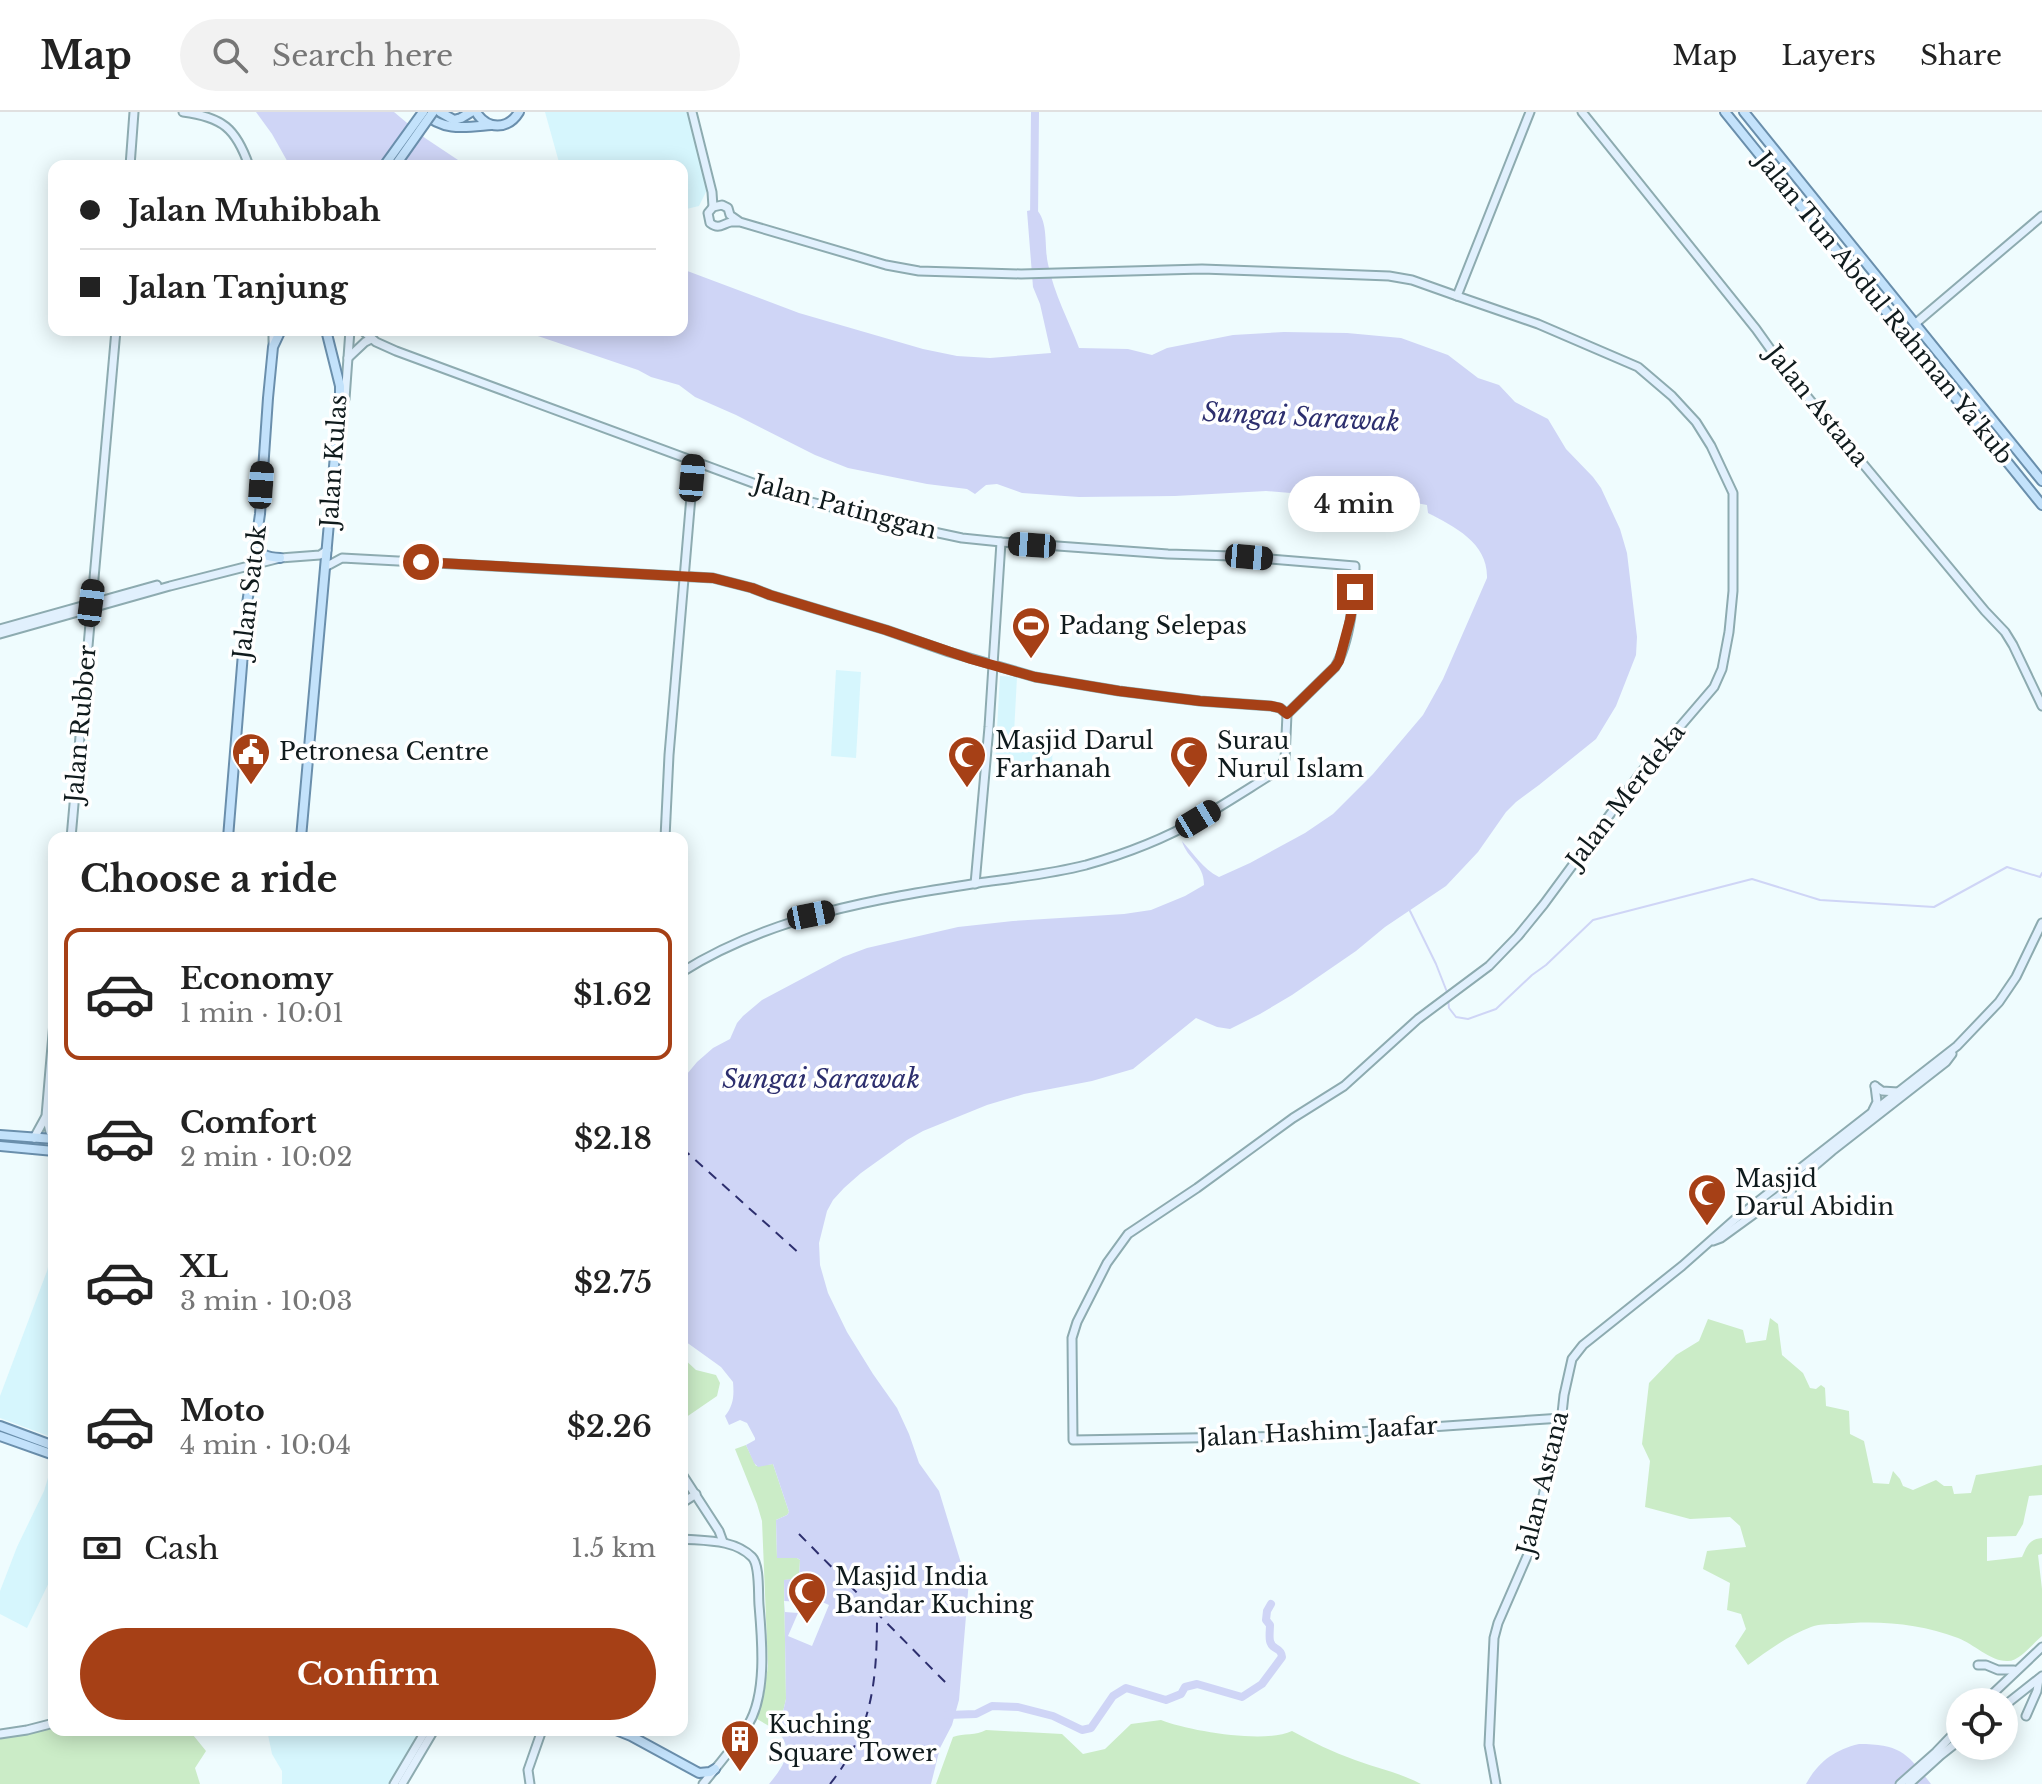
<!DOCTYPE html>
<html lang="en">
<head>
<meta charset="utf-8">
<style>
	body { margin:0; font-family:"Libre Baskerville",serif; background:#f2f2f2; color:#222; height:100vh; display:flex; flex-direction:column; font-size:30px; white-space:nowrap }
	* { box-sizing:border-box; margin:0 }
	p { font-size:26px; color:#767676 }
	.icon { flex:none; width:44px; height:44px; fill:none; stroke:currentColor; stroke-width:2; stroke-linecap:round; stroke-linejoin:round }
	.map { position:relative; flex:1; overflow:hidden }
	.details { position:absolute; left:48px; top:720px; width:640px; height:904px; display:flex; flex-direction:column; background:#fff; border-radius:16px; box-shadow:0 4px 20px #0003 }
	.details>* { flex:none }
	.top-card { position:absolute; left:48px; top:48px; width:640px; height:176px; border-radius:16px; box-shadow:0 4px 20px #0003; display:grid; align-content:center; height:176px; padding:0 32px; background:#fff }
	.fabs { position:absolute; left:1946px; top:1576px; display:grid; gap:16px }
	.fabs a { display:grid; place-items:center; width:72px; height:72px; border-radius:50%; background:#fff; box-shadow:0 4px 20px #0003; font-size:40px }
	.end { position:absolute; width:36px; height:36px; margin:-18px; border:10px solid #a64016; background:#fff; box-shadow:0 0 0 4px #fff }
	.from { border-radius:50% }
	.bubble { position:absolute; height:56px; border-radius:28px; background:#fff; box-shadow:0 4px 20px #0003; font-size:26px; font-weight:600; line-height:56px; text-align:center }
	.car { position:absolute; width:24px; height:48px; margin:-24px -12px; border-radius:10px; box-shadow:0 0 6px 2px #0007; background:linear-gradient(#222 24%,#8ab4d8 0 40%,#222 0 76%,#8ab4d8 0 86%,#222 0) }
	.top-card b { display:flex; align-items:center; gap:28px; height:76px; font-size:30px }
	.top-card b+b { border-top:2px solid #e0e0e0 }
	.top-card i { width:20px; height:20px; background:#222 }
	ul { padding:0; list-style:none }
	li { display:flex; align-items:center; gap:24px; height:132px; margin:0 16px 12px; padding:0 16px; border:4px solid transparent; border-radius:16px }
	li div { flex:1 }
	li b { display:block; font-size:30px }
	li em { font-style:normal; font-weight:600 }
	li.on { border-color:#a64016 }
	li>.icon { width:72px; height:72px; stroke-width:1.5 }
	h2 { padding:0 32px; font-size:36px; line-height:96px }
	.pay { display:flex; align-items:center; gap:20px; height:88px; padding:0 32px; font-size:30px }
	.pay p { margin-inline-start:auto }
	.cta { display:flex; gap:16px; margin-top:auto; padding:16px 32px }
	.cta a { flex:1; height:92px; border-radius:48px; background:#a64016; color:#fff; font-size:32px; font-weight:600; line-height:92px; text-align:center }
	header { display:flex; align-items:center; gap:48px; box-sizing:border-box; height:112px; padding:0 40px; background:#fff; border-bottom:2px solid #e0e0e0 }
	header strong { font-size:38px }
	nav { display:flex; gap:44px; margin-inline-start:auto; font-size:28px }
	.search { width:560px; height:72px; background:#f2f2f2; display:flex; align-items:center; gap:20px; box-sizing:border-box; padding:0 28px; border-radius:44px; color:#767676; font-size:30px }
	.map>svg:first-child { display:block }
	.built { fill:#d6f6fd }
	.green { fill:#cbecc7 }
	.water { fill:#cfd5f6 }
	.pier { fill:#effcfe }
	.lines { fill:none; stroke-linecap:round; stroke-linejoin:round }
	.stream { stroke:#cfd5f6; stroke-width:2 }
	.river { stroke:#cfd5f6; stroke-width:8 }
	.ferry { stroke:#2d2f6e; stroke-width:2; stroke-dasharray:10 8; stroke-linecap:butt }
	.secondary-casing { stroke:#8dabb0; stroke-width:11 }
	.primary-casing { stroke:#6a8fac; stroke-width:12 }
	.secondary { stroke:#e1f0fd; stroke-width:7 }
	.primary { stroke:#c3e2fb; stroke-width:8 }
	.primary-bridge-casing { stroke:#6a8fac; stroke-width:12; stroke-linecap:butt }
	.primary-bridge { stroke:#c3e2fb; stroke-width:8 }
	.route { stroke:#a64016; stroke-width:10 }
	.labels { text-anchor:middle; stroke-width:7; stroke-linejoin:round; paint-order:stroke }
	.street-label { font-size:24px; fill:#101b1d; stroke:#fff }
	.poi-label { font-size:24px; fill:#101b1d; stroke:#fff; text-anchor:start }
	.water-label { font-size:26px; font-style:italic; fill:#2d2f6e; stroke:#fff }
</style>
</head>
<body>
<header>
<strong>Map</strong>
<div class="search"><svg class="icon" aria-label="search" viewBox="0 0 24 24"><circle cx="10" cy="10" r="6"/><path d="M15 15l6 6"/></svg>Search here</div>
<nav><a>Map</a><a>Layers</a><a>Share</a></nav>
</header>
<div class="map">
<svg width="2042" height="1672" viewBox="0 0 2042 1672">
	<rect width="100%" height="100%" fill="#effcfe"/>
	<g class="built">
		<path d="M545 0H688L708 76 699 94 682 98V54H560Z"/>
		<path d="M836 558 861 560 856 646 831 644Z"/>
		<path d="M1000 564 1017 565 1014 621 1053 623 1052 656 995 653Z"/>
		<path d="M54 1132V1326L0 1306V1284L47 1159Z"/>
		<path d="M54 1346V1460L27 1516 0 1502V1479L17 1435 44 1379Z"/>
		<path d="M267 1618H421L389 1672H282V1659L272 1642Z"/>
	</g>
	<g class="green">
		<path d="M1770 1206 1778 1212 1782 1243 1803 1261 1810 1276 1816 1277 1821 1273 1825 1276 1826 1294 1849 1299 1850 1322 1864 1329 1873 1371 1889 1372 1893 1359 1900 1367 1903 1374 1913 1378 1936 1368 1944 1374H1952L1954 1382 1971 1381 1976 1363 2042 1353V1383L2029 1384 2023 1412 2016 1424 1987 1425V1449L2022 1445C2027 1434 2029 1427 2042 1426V1442L2038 1443 2042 1477V1524C2033 1531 2020 1549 2008 1549 1991 1550 1974 1532 1958 1526 1919 1511 1878 1508 1836 1512 1828 1512 1819 1512 1811 1515 1789 1523 1767 1539 1748 1553L1735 1534 1746 1517 1741 1502 1727 1498 1730 1471 1703 1457 1707 1439 1746 1435 1740 1414 1730 1405 1690 1407 1645 1395 1650 1349 1642 1332 1649 1271 1676 1243 1699 1229 1708 1207 1743 1218 1746 1231 1766 1228Z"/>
		<path d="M682 1245 696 1258 716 1263 720 1271 717 1284 682 1308Z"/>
		<path d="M746 1333 756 1354 773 1352 789 1400 787 1403 776 1408 777 1446H797L800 1448 799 1467 784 1468 786 1587 782 1604 776 1618 757 1607 763 1587 768 1554 762 1409 757 1392 735 1337Z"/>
		<path d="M1161 1608C1189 1619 1265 1632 1292 1619 1312 1630 1333 1640 1355 1648 1377 1656 1400 1661 1421 1672H936L953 1625C964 1621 976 1624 986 1618L1062 1622 1083 1642 1105 1637 1131 1612Z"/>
		<path d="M54 1613V1618H189L206 1639 195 1656 200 1672H0V1626Z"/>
	</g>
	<g class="water">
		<path d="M256 0H394L425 26 467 54H290L272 22Z"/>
		<path d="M1036 97C1049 110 1044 135 1048 152 1054 182 1069 209 1079 236L1128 237 1152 243 1167 236 1233 223 1284 220 1347 221 1401 226 1448 243 1478 266 1499 273 1515 290 1548 307 1566 337 1593 365 1601 376 1620 417 1627 441 1637 525 1636 543 1616 594 1596 627 1539 673 1516 690 1506 700 1478 740 1446 774 1385 815 1356 839 1292 883 1260 902 1230 917 1217 915 1196 906 1133 957 1092 969 1024 982 987 993 923 1019 907 1028 861 1061 844 1076 833 1088 827 1099 819 1131 820 1153 828 1181 847 1220 873 1262 897 1296 909 1322 919 1351 939 1379 961 1451 969 1468 959 1588 952 1613 940 1636 931 1672H769C783 1655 796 1637 776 1618L782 1604 786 1587 784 1468 799 1466 800 1448 797 1446H777L776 1408 787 1403 789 1400 773 1352 758 1355 754 1351 746 1333 755 1328V1326L747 1311 740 1308 729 1313 725 1304C734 1293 734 1283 733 1270L721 1255 682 1227V968L697 950 713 936 730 927 737 911 743 904 762 888 843 845 867 836 958 815 1013 809 1124 802 1151 798 1185 784 1204 773C1204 751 1187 747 1182 729 1193 741 1203 757 1219 765L1250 751 1305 721 1333 702 1373 662 1423 603 1443 567 1487 466C1488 431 1455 415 1428 401L1427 393 1362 381 1360 382 1359 390 1356 391 1326 384 1266 379 1175 384 1079 385 1022 381 997 372 986 373 975 382 967 377 927 372 848 356 815 343 736 303 695 285 679 273 651 265 638 258 532 222 525 218H682V157L799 201 923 237 957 244 990 246 1051 241 1040 192 1033 175 1027 99Z"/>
		<path d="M1859 1632C1900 1632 1907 1641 1931 1672H1806C1818 1650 1834 1638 1859 1632Z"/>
	</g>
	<path class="pier" d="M806 1483 829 1493 812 1534 788 1524 798 1501 785 1500 784 1489 803 1490Z"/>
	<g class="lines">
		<g class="stream">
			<path d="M1410 799 1436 852 1447 880"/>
			<path d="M1448 887 1449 896 1456 905 1468 907 1496 897 1532 863 1546 853 1593 808 1752 767 1820 788 1934 795 2007 755 2040 765 2042 761"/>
		</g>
		<g class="river">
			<path d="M1034 107 1035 0"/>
			<path d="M947 1603 976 1602 992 1594 1018 1595 1053 1604 1082 1618 1091 1616 1113 1584 1126 1576 1166 1588 1181 1582 1185 1575 1197 1572 1242 1585 1262 1572 1282 1545C1281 1534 1272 1539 1270 1529 1269 1525 1270 1517 1270 1513L1266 1508 1267 1499 1271 1492"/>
		</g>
		<g class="ferry">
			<path d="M682 1036 800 1142"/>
			<path d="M799 1422 948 1573"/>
			<path d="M830 1672C873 1618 877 1568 877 1502"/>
		</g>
		<defs>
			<g id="secondary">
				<path d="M183 0C222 5 236 16 249 54"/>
				<path d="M692 0 712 80 713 95"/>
				<path d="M1530 0 1457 184 1538 212 1638 255 1672 284 1696 310 1711 334 1733 381V479L1729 520 1722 557 1714 575 1642 659 1544 792 1518 824 1489 854 1418 907 1344 974 1293 1006 1197 1076 1128 1122 1107 1151 1077 1210 1072 1226 1073 1328 1300 1324 1562 1306"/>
				<path d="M1582 0 1756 217 1786 259 1985 499 2005 520 2013 533 2042 594"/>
				<path d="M130 54 134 0"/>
				<path d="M740 110 730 103 728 96 722 93 713 95 708 101 710 111C719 118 722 112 731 110 734 110 737 110 740 110L886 153 919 159 1021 162 1202 157 1389 164 1412 168 1457 184"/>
				<path d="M1916 211 2042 104"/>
				<path d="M273 218V232"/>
				<path d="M362 218 376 230 396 239 791 385 915 416 962 426 1001 430 1168 442 1232 444 1355 454C1355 482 1350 531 1335 555L1287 602"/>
				<path d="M348 246 365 230 371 227"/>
				<path d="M345 287 350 218"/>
				<path d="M329 453 342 446 713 466 752 476 770 483 886 518 949 540 1035 565 1119 579 1200 589 1271 594 1280 596 1287 602"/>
				<path d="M0 517 157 473"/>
				<path d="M0 522 170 474 280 446 320 443 327 438"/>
				<path d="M71 726 116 218"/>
				<path d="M665 726 669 643 694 349"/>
				<path d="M975 772 989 615 1001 430"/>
				<path d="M682 860C771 804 875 787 978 771 1014 766 1051 762 1086 753 1125 742 1164 727 1199 707 1225 692 1251 675 1277 659L1285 647 1287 602"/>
				<path d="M54 910 46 1004 50 1020 54 1026"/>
				<path d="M1875 974 1882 979 1898 980"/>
				<path d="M1873 998 1877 990 1875 974"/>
				<path d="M34 1026 45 1006"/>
				<path d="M1770 1091 1783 1092 1789 1097 1792 1075"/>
				<path d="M1713 1129 1721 1126 1779 1084 1832 1039 1946 950 1952 942"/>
				<path d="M682 1362 719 1419 723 1430"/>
				<path d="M682 1391 696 1382"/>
				<path d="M682 1427C705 1429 734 1427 752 1445 760 1453 758 1481 759 1493 762 1528 767 1582 748 1613 735 1634 718 1653 703 1672"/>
				<path d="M1978 1553H1986L1998 1558H2014"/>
				<path d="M1984 1590 2042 1535"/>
				<path d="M2004 1594 2042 1564"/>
				<path d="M2026 1604 2037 1579 2039 1567"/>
				<path d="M0 1622 27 1618 54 1611"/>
				<path d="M394 1672 426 1618"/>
				<path d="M402 1672 434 1618"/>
				<path d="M530 1672 528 1658 542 1618"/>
				<path d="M1496 1672 1489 1633 1494 1526 1498 1511 1532 1433 1549 1357 1560 1320 1564 1283 1572 1247 1583 1233 1682 1154 1734 1108 1957 934 1999 890 2016 865 2042 811"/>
				<path d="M1900 1672 1936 1640 1960 1615"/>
				<path d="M1909 1672 1941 1643 1960 1628"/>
			</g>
			<g id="primary">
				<path d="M440 0 454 8 461 6 471 0"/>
				<path d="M476 0C487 18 508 18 519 0"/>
				<path d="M1725 0 2042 393"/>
				<path d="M1744 0 2042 369"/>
				<path d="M424 1C443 20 467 15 491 13"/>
				<path d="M257 431C259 444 268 445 280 446"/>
				<path d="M228 726 247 492 260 402 268 286 273 235 281 218"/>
				<path d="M301 726 340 287V274L326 218"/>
				<path d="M0 1023 54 1027"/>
				<path d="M0 1034 54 1039"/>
				<path d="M0 1314 54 1334"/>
				<path d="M0 1324 54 1343"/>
				<path d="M616 1618 631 1624 699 1661 710 1660 715 1657"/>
			</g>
		</defs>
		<use href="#secondary" class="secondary-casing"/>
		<use href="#primary" class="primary-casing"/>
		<use href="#secondary" class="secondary"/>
		<use href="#primary" class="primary"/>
		<defs>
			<g id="primary-bridge">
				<path d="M384 54 423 0"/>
				<path d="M395 54 433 0"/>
			</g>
		</defs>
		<use href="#primary-bridge" class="primary-bridge-casing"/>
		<use href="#primary-bridge" class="primary-bridge"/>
	</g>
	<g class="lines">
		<path class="route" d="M421 450 713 466 752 476 770 483 886 518 971 547 1035 565 1119 579 1200 589 1271 594 1280 596 1287 602 1335 555 1339 549 1350 508 1355 480"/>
	</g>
	<defs>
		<symbol id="stadium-pin" viewBox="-11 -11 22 30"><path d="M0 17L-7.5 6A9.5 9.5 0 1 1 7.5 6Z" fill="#a64016" stroke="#fff"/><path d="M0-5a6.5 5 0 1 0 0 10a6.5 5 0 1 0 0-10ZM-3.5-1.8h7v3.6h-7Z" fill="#fff"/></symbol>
		<symbol id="civic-pin" viewBox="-11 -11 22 30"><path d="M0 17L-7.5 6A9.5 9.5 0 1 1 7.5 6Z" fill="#a64016" stroke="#fff"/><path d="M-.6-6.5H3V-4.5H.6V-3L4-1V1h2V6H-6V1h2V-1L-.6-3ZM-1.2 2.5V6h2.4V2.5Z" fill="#fff"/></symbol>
		<symbol id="mosque-pin" viewBox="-11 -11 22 30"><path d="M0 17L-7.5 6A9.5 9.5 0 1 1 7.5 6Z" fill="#a64016" stroke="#fff"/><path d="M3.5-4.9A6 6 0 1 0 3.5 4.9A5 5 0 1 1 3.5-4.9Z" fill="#fff"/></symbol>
		<symbol id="building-pin" viewBox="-11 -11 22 30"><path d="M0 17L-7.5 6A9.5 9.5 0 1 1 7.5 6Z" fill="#a64016" stroke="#fff"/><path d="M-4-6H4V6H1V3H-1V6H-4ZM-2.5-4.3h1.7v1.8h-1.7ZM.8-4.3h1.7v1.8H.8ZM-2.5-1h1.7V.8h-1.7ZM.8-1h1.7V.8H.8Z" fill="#fff"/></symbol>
	</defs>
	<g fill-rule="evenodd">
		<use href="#stadium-pin" x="1009" y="492" width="44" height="60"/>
		<use href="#civic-pin" x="229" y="618" width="44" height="60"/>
		<use href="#mosque-pin" x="945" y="621" width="44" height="60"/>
		<use href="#mosque-pin" x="1167" y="621" width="44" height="60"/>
		<use href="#mosque-pin" x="1685" y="1059" width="44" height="60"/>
		<use href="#mosque-pin" x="785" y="1457" width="44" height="60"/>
		<use href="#building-pin" x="718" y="1605" width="44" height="60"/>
	</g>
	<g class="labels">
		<g class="street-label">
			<text transform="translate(1884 196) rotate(51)" y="8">Jalan Tun Abdul Rahman Ya'kub</text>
			<text transform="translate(1817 294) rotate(51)" y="8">Jalan Astana</text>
			<text transform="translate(334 349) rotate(-86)" y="8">Jalan Kulas</text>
			<text transform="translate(845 395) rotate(15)" y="8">Jalan Patinggan</text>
			<text transform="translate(250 480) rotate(-83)" y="8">Jalan Satok</text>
			<text transform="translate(81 612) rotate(-85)" y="8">Jalan Rubber</text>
			<text transform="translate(1626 684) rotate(-52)" y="8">Jalan Merdeka</text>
			<text transform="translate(1318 1320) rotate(-3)" y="8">Jalan Hashim Jaafar</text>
			<text transform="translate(1543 1371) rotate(-76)" y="8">Jalan Astana</text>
		</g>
		<g class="poi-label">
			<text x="1059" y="522">Padang Selepas</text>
			<text x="995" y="637">Masjid Darul<tspan x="995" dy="28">Farhanah</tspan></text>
			<text x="1217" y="637">Surau<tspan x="1217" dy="28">Nurul Islam</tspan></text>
			<text x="279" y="648">Petronesa Centre</text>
			<text x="1735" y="1075">Masjid<tspan x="1735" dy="28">Darul Abidin</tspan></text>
			<text x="835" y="1473">Masjid India<tspan x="835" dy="28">Bandar Kuching</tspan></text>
			<text x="768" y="1621">Kuching<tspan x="768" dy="28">Square Tower</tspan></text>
		</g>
		<g class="water-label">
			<text transform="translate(1301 305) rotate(3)" y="9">Sungai Sarawak</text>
			<text x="821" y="976">Sungai Sarawak</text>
		</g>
	</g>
</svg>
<div class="fabs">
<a><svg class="icon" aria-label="locate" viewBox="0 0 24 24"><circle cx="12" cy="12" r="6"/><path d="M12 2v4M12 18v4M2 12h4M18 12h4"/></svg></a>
</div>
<i class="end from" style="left:421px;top:450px"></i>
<i class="end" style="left:1355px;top:480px"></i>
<div class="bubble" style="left:1288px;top:364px;width:132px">4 min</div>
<i class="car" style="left:692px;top:366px;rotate:5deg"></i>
<i class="car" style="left:261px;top:373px;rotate:4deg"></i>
<i class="car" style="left:1032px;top:433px;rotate:274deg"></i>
<i class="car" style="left:1249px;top:445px;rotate:95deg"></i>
<i class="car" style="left:91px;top:491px;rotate:7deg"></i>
<i class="car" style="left:1198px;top:707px;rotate:59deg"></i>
<i class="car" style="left:811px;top:803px;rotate:79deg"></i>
<div class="top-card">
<b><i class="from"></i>Jalan Muhibbah</b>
<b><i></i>Jalan Tanjung</b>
</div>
<section class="details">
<h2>Choose a ride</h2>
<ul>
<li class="on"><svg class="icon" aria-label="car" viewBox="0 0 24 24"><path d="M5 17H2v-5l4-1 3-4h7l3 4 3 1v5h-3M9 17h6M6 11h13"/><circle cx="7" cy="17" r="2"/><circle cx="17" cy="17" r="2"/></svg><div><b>Economy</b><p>1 min · 10:01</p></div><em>$1.62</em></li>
<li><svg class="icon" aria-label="car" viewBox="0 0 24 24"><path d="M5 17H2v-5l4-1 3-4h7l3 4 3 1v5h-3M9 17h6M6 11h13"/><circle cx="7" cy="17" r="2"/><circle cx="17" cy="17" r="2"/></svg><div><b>Comfort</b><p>2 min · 10:02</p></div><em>$2.18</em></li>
<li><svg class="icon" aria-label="car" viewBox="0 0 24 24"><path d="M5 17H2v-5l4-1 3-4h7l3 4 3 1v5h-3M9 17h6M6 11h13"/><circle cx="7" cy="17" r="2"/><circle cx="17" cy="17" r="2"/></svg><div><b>XL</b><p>3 min · 10:03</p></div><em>$2.75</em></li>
<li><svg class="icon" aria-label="car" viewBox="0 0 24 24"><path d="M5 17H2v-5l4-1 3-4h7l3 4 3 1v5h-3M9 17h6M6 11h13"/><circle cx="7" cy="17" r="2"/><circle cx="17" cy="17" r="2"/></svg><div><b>Moto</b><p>4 min · 10:04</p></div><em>$2.26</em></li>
</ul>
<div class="pay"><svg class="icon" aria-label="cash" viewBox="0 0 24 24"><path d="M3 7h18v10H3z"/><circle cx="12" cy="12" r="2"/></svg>Cash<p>1.5 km</p></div>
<div class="cta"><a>Confirm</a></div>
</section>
</div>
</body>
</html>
